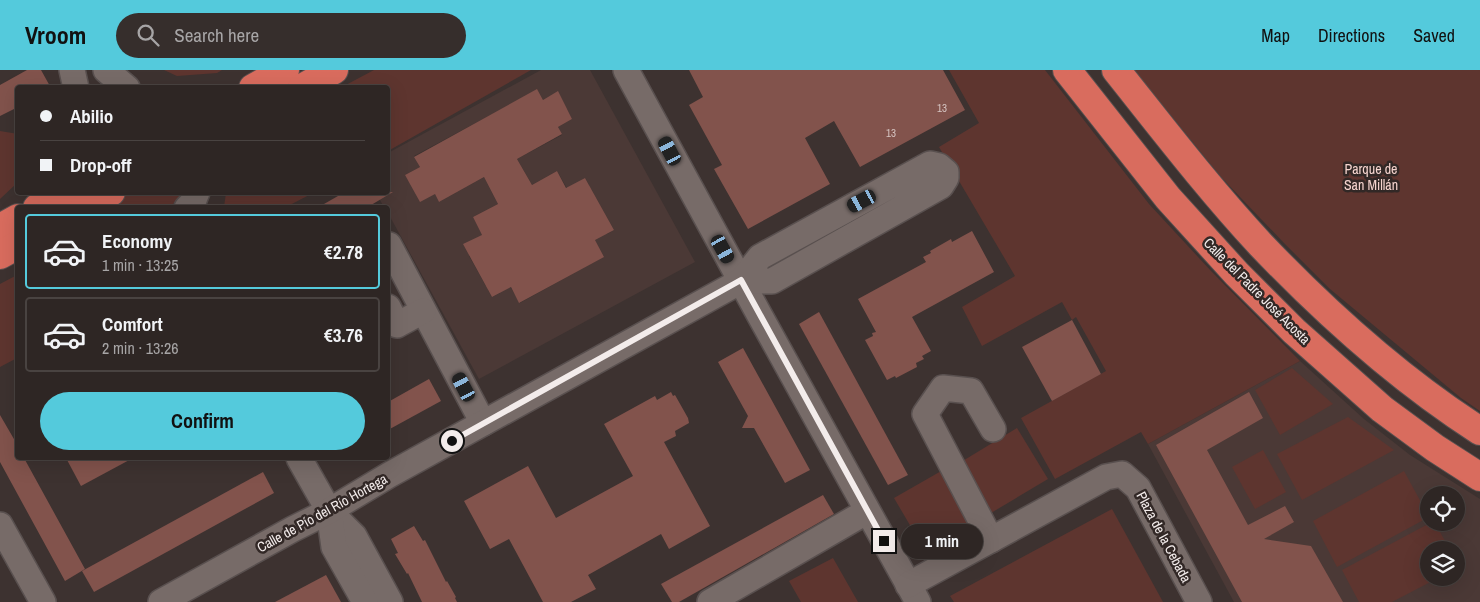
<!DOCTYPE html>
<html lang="en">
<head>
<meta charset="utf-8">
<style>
	body { margin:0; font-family:"Archivo Narrow",sans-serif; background:#362e2c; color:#f1f3f6; height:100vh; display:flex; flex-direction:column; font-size:19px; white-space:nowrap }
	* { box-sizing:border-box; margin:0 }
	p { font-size:16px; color:#a7a5a6 }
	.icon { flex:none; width:28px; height:28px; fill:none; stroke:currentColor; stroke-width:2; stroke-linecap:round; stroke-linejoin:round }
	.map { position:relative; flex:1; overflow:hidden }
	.side { position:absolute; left:15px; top:135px; width:375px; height:255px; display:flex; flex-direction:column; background:#2e2624; border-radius:5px; box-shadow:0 5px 20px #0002,0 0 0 1px #494341 }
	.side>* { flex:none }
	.banner { position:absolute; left:15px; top:15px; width:375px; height:110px; border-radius:5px; box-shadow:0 5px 20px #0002,0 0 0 1px #494341; display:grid; align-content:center; height:110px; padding:0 25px; background:#2e2624 }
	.controls { position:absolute; left:1420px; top:416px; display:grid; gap:10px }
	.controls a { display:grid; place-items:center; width:45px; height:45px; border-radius:50%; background:#2e2624; box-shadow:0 5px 20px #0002,0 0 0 1px #494341; font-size:25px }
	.end { position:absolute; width:22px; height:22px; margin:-11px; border:6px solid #f3eceb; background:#111; box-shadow:0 0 0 2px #111 }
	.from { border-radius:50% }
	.bubble { position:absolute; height:35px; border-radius:18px; background:#2e2624; box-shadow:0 5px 20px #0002,0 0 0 1px #494341; font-size:16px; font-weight:800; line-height:35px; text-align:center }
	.car { position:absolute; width:15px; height:30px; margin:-15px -8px; border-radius:6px; box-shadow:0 0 4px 1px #0007; background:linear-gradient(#222 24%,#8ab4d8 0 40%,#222 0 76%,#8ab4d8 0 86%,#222 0) }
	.banner b { display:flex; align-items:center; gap:18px; height:48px; font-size:19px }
	.banner b+b { border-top:1px solid #494341 }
	.banner i { width:12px; height:12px; background:#f1f3f6 }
	ul { padding:9px 0 0; list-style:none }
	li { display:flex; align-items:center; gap:15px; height:75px; margin:0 10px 8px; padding:0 15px; border:2px solid #494341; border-radius:5px }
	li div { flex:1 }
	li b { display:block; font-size:19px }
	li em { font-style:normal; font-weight:800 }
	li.selected { border-color:#54cadc }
	li>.icon { width:45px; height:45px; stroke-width:1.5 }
	.cta { display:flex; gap:10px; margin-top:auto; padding:10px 25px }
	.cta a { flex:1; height:58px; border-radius:30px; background:#54cadc; color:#111; font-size:20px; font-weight:800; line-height:58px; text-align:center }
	header { display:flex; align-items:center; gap:30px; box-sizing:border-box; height:70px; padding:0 25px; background:#54cadc; color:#111 }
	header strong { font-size:24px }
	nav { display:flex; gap:28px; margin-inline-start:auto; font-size:18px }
	.search { width:350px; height:45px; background:#362e2c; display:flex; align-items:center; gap:12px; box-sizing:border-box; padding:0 18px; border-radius:28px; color:#a7a5a6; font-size:19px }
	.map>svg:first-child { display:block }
	.built { fill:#4b3936; fill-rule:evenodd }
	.green { fill:#5e352f }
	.building { fill:#82534c }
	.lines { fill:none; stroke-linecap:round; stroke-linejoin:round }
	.minor-casing { stroke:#59504f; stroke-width:28 }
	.highway-casing { stroke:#59504f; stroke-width:30 }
	.minor { stroke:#776b68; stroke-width:25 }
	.highway { stroke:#d96c5e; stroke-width:28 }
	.route { stroke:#f3eceb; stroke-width:6 }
	.labels { text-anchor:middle; stroke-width:5; stroke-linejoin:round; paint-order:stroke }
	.number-label { font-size:11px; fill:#d7c6c3 }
	.park-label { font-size:14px; fill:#f5d4ce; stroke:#322826 }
	.street-label { font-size:14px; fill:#f3eceb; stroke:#322826 }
</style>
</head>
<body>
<header>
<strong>Vroom</strong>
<div class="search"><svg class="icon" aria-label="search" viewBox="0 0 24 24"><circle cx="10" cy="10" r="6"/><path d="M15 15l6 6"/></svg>Search here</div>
<nav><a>Map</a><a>Directions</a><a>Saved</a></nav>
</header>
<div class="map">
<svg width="1480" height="532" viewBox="0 0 1480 532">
	<rect width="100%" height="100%" fill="#3d3230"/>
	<g class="built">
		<path d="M541 0H590L695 192 479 309 388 143V138L384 137 376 123 388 122V83ZM537 20 543 30 558 22 564 41 567 39 572 49 558 57 562 65 517 89 532 115 557 101 568 120 585 108 589 115 587 117 591 119 614 160 607 164 605 162 594 168 603 187 520 233 509 215 499 220 500 223 492 227 488 220V215L486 216 469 186 483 167 473 147 498 134 484 107 439 132 435 124 411 114 405 105 420 97 414 86Z"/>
		<path d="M1300 291 1364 349 1410 385 1480 429V532H1234L1148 374ZM1429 425H1456V452H1429ZM1429 480H1456V508H1429Z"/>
	</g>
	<g class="green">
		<path d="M164 0H222L217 3 177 6Z"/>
		<path d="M374 0H531L388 81V18L342 17Z"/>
		<path d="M949 0H1045L1149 134 1211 201 1300 291 1148 374 1141 362 1055 409 1021 348 1106 301 1076 247 1072 250 1062 232 982 276 962 237 1015 206 939 77 979 53Z"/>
		<path d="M1134 0H1480V341L1461 328 1330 219 1284 173 1220 106Z"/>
		<path d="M0 61 18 64 17 113 0 129Z"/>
		<path d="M131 123H184L173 134 167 137H122L117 133 118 129Z"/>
		<path d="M226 123V122L313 123 286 137H224Z"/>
		<path d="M17 205V288L0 297V214Z"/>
		<path d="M1292 298 1333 334 1280 365 1255 320Z"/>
		<path d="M1348 347 1394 380 1302 430 1277 384Z"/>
		<path d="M1017 358 1048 409 991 443 961 392Z"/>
		<path d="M1263 380 1286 422 1255 439 1232 397Z"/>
		<path d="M943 400 972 451 924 479 894 428Z"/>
		<path d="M1404 401 1429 447 1337 497 1313 451Z"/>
		<path d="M1112 439 1163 532H954L950 526Z"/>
		<path d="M1430 453H1435L1450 480H1429V508H1438L1392 532H1359L1342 500Z"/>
		<path d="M833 488 858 532H801L789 511Z"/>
	</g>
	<g class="building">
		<path d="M27 0H41L51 18H18V37L0 46V15Z"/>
		<path d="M689 0H943L965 40 860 97 834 51 805 68 830 114 748 159 714 99 722 95 689 35 703 27Z"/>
		<path d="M537 19 543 30 558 21 572 49 558 57 562 64 517 89 532 115 557 101 566 118 585 108 614 160 595 170 604 187 519 233 511 217 492 227 463 174 482 165 473 147 498 134 484 107 439 132 435 124 420 132 405 105 420 97 414 87Z"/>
		<path d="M345 122H393L366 138H317Z"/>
		<path d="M972 161 994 202 912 247 931 281 922 286 924 289 916 293 917 297 896 308 895 306 887 310 865 270 873 266 872 263 876 262 858 229 926 192 923 187 931 183 930 181 951 169 952 172Z"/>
		<path d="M819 242 908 405 888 415 799 254Z"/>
		<path d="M1072 250 1101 304 1052 331 1022 277Z"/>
		<path d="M743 278 810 400 785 413 754 358H742L748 346 718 292Z"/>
		<path d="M429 309 441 331 388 360V332Z"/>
		<path d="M671 322 673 326 675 325 688 348 689 353 675 361 676 366 664 372 710 456 669 479 661 464 588 505 596 519 571 532H543L509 469 490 479 464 431 528 396 556 448 633 406 604 354 655 326 657 330Z"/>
		<path d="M1249 322 1263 348 1207 380 1248 455 1285 436 1294 452 1264 469 1311 476 1343 532H1242L1156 375Z"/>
		<path d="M0 345 18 376V388H24L85 499 65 511 0 392Z"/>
		<path d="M66 388H133L81 416Z"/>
		<path d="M263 402 274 423 94 522 82 501Z"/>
		<path d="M823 425 834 444 679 532H672L661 514Z"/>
		<path d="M414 456 423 471 425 470 446 512 447 511 456 527 455 528 457 532H422L408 503 407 504 395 484 398 483 391 469Z"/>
		<path d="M326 505 341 532H275Z"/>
	</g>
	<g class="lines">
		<defs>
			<g id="minor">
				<path d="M72 0 76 18"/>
				<path d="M106 0 127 18"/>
				<path d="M626 0 760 246 918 532"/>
				<path d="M187 138 193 132 197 122"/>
				<path d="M388 176 389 175 483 353"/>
				<path d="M388 237 397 255 423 241"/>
				<path d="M299 388 329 441 354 466 390 532"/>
				<path d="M329 441 334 477 365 532"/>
				<path d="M0 455 43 532"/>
				<path d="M991 470 925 344 943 318 971 321 993 359"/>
				<path d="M908 515 1106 407 1122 404 1138 418 1199 532"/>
				<path d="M161 532 293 459 329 441 389 405 741 211 760 187 930 94 939 96 946 102V108L941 116 772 211H741"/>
				<path d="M710 532 859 446"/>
			</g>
			<g id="highway">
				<path d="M1067 0 1168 128 1237 204 1294 261 1382 339 1435 378 1480 407"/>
				<path d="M1116 0C1163 59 1209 119 1261 175 1325 242 1402 311 1480 361"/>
				<path d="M253 18 285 0"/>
				<path d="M302 18 334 0"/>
				<path d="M37 138 68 122"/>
				<path d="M84 138 111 122"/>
				<path d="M0 158 18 148"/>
				<path d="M0 185 18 175"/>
			</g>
		</defs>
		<use href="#minor" class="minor-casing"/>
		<use href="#highway" class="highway-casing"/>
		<use href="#minor" class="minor"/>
		<use href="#highway" class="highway"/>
	</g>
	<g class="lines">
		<path class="route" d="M452 371 741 210 884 471"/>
	</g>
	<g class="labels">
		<g class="number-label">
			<text x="942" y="42">13</text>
			<text x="891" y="67">13</text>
		</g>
		<g class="park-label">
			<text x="1371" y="104">Parque de<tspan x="1371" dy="16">San Millán</tspan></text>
		</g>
		<g class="street-label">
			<text transform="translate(1257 221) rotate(45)" y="5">Calle del Padre José Acosta</text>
			<text transform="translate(322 443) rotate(-29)" y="5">Calle de Pío del Río Hortega</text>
			<text transform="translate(1164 467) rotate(62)" y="5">Plaza de la Cebada</text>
		</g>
	</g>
</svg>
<div class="controls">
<a><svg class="icon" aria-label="locate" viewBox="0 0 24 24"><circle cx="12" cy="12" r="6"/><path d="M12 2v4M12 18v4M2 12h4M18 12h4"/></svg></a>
<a><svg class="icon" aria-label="layers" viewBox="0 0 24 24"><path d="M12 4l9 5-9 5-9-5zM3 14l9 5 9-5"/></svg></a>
</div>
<i class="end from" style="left:452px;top:371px"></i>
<i class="end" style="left:884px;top:471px"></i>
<div class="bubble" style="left:901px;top:454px;width:82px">1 min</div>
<i class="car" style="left:670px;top:81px;rotate:332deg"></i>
<i class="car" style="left:862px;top:131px;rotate:242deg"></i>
<i class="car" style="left:723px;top:179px;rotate:151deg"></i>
<i class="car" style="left:464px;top:317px;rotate:332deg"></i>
<div class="banner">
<b><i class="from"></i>Abilio</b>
<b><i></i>Drop-off</b>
</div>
<section class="side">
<ul>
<li class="selected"><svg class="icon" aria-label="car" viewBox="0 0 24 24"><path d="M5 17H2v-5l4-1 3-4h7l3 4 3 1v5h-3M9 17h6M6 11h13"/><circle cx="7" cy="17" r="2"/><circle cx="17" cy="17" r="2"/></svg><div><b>Economy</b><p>1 min · 13:25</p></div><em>€2.78</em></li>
<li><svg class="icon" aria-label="car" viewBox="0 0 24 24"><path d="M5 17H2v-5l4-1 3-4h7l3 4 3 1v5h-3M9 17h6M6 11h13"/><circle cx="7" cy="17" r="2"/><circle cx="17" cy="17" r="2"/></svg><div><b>Comfort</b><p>2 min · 13:26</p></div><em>€3.76</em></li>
</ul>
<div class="cta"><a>Confirm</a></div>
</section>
</div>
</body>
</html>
